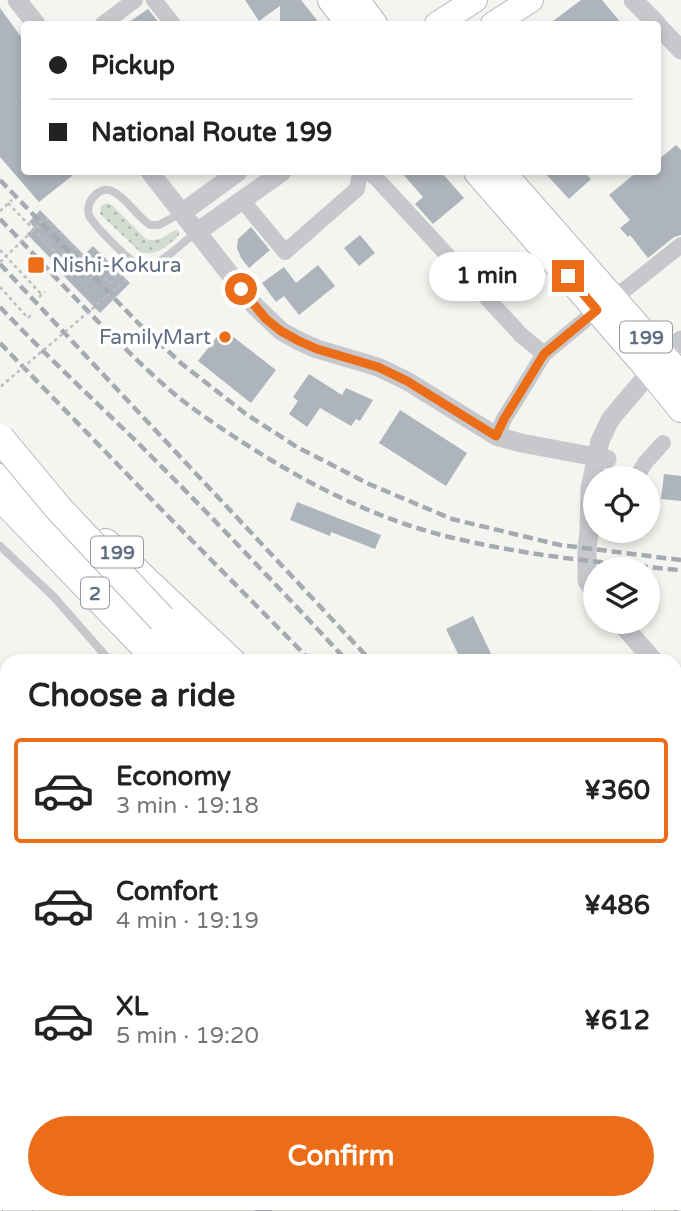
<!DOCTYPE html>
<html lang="en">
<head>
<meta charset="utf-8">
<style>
	body { margin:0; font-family:"Varela Round",sans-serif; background:#f2f2f2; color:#222; height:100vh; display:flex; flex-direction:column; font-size:26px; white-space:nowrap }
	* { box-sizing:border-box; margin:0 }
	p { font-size:23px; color:#767676 }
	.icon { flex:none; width:38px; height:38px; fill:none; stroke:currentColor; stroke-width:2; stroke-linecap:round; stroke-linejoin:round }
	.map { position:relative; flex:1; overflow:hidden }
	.drawer { position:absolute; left:0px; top:654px; width:682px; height:556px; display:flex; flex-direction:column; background:#fff; border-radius:21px 21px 0 0; box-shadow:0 4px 10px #0003 }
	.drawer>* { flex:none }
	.guide { position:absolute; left:21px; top:21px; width:640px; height:154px; border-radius:7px; box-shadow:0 4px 10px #0003; display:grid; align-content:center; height:154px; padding:0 28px; background:#fff }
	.tools { position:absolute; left:583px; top:466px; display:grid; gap:14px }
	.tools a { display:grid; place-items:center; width:77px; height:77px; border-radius:50%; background:#fff; box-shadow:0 4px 10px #0003; font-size:35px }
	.end { position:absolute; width:32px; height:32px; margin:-16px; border:9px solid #ec6d18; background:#fff; box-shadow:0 0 0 4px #fff }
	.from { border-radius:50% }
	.bubble { position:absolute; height:49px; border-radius:24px; background:#fff; box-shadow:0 4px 10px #0003; font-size:23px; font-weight:700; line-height:49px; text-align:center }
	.guide b { display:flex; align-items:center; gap:24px; height:66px; font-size:26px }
	.guide b+b { border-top:2px solid #e0e0e0 }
	.guide i { width:18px; height:18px; background:#222 }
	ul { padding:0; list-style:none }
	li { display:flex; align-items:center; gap:21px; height:105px; margin:0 14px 10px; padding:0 14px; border:4px solid transparent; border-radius:7px }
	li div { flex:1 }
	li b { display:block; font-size:26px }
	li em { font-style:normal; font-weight:700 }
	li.current { border-color:#ec6d18 }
	li>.icon { width:63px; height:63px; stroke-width:1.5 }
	h2 { padding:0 28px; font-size:32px; line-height:84px }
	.action { display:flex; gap:14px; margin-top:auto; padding:14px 28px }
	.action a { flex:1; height:80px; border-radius:42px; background:#ec6d18; color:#fff; font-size:28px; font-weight:700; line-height:80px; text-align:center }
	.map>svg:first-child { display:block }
	.industrial { fill:url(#industrial-furrows) }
	.grass { fill:url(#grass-dots) }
	.building { fill:#aeb4bb }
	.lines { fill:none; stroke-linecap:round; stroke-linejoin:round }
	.primary-casing { stroke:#b6b9be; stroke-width:26 }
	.trunk-casing { stroke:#b6b8bc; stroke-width:28 }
	.motorway-casing { stroke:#b6b8bc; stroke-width:30 }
	.path { stroke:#bdbec1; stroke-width:2.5; stroke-dasharray:3.5 3.5; stroke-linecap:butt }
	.service { stroke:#c6c8cc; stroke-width:8 }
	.pedestrian { stroke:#c6c8cc; stroke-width:12 }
	.minor { stroke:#c6c8cc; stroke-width:16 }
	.tertiary { stroke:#c6c8cc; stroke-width:19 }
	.primary { stroke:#fff; stroke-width:24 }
	.trunk { stroke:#fff; stroke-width:26 }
	.motorway { stroke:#fff; stroke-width:28 }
	.rail { stroke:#a5a9b0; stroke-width:4.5; stroke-dasharray:10 5; stroke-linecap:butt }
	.motorway-bridge-casing { stroke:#b6b8bc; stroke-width:30; stroke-linecap:butt }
	.path-bridge { stroke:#bdbec1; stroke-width:2.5; stroke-dasharray:3.5 3.5; stroke-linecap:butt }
	.motorway-bridge { stroke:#fff; stroke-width:28 }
	.route { stroke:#ec6d18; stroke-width:9 }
	.poi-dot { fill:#ec6d18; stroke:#fff; stroke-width:2.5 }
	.labels { text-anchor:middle; stroke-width:7; stroke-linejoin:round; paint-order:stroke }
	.shield { fill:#fff; stroke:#919aa8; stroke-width:2 }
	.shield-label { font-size:19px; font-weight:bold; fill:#626f83 }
	.poi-label { font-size:21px; fill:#626f83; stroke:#fff; text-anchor:start }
</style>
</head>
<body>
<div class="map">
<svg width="681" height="1211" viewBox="0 0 681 1211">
	<defs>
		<pattern id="industrial-furrows" width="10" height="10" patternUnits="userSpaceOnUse" patternTransform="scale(1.75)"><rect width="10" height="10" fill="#e4e5e4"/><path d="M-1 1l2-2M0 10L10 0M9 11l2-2" fill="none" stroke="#bcbebe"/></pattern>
		<pattern id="grass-dots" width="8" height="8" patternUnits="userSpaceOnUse" patternTransform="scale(1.75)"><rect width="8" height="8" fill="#d3dcd1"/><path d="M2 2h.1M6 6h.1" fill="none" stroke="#afb7af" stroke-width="1.8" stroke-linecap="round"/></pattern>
	</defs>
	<rect width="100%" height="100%" fill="#f4f5f0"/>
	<path class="industrial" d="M0 879 7 883V1183L0 1191Z"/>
	<path class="grass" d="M107 203 113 206 146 239C159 243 165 235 176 230L179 231V235C168 246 156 257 140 252L100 214 101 206Z"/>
	<g class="building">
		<path d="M245 0H301L320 24H280V6L259 21Z"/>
		<path d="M581 0H602L622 24H549Z"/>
		<path d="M0 8 24 41V93L20 96 24 102V172H77L39 202 0 157Z"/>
		<path d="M148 9 160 24H126Z"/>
		<path d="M676 145 681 150V235L674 237 648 258 630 235 628 237 620 228 630 220 609 195 637 172H658V160Z"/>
		<path d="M401 172H441L464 198 433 224 415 204 423 197Z"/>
		<path d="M544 172H584L591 179 569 199Z"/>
		<path d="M40 210 84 255 93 246 130 283 100 313 60 272 62 270 27 234 34 227 29 222Z"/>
		<path d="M251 227 270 250 249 268 241 258 237 248 238 239Z"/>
		<path d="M360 235 375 253 359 266 344 248Z"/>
		<path d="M318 265 335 286 299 315 284 296 276 302 262 283 284 267 296 283Z"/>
		<path d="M223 329 276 370 251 403 198 361Z"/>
		<path d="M309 374 342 395 346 388 373 400 360 421 356 419 351 426 320 408 307 427 289 414 298 401 293 397Z"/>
		<path d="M400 410 467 453 446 486 379 443Z"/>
		<path d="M664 474 681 476V501L661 499Z"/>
		<path d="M297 502 381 535 375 549 331 532 330 536 290 520Z"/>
		<path d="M473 616 495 662H462L446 629Z"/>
	</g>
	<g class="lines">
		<defs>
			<g id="primary">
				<path d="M437 24 475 0"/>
				<path d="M493 24 531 0"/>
			</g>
			<g id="trunk">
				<path d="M331 0 349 24"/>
				<path d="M356 0 374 24"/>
				<path d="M477 172 651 372 681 409"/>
				<path d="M502 172 681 376"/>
				<path d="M0 477 183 662"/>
				<path d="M106 542 233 662"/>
				<path d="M16 1211 21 1204"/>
			</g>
			<g id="motorway">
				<path d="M0 496 160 662"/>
				<path d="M162 619 199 662"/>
				<path d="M676 1133 681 1135"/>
				<path d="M676 1195 681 1197"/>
				<path d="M635 1204 640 1211"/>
			</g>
		</defs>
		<use href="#primary" class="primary-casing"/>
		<use href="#trunk" class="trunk-casing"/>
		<use href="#motorway" class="motorway-casing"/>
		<g class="path">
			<path d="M8 203 60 257"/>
			<path d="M0 211 12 200"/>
			<path d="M0 250 42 295"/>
			<path d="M102 257 119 274"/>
			<path d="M52 265 64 253"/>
			<path d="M0 287 28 318 32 314"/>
			<path d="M39 297 45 292"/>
		</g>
		<g class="service">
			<path d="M183 212 159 225H150C137 216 128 200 114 192 109 189 104 189 99 192 91 197 86 207 89 215 93 225 125 256 134 262 139 266 143 267 149 266 162 264 185 240 197 232"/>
			<path d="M0 546 54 597 111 662"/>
			<path d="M7 853 5 863 7 869"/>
			<path d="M0 904 7 908"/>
			<path d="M0 929 7 933"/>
		</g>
		<path class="pedestrian" d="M679 1158 681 1157"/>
		<g class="minor">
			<path d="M154 0 173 24"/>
			<path d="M103 24 135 0"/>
			<path d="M368 172 377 179 521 335 544 354"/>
			<path d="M242 200 285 252 357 189 360 172"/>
			<path d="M611 297 627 288 681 245"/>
			<path d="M496 436 504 419 544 354 597 310"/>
			<path d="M636 478 645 463 663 443"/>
			<path d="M260 1204 264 1211"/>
		</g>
		<g class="tertiary">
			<path d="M17 0 36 24"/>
			<path d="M633 0 657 24"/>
			<path d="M658 26 681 50"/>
			<path d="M150 172 254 305 281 331 299 341 317 349 378 367 407 381 496 436 521 443 607 459"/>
			<path d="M183 212 238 172"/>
			<path d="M197 232 282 172"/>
			<path d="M595 593 587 581V548L589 533 590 489 600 441 610 420 618 410 664 356 681 340"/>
			<path d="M619 621 655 662"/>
			<path d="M676 685 681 691"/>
		</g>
		<use href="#primary" class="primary"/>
		<use href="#trunk" class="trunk"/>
		<use href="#motorway" class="motorway"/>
		<g class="rail">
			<path d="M0 180 140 325 182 364 246 414 297 447 369 484 452 519 560 545 681 560"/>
			<path d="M0 219C54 275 106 333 164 385 185 404 209 420 233 436 301 481 377 521 458 539 530 556 605 563 679 570"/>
			<path d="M0 264 372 662"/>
			<path d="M0 307C49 359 102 407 152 457 219 524 284 593 348 662"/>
			<path d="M0 343 154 502 312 662"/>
			<path d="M676 1035 681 1040"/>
			<path d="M676 1065 681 1075"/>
			<path d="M676 1084 681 1094"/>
			<path d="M676 1099 681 1109"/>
			<path d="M676 1119 681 1128"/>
		</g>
		<defs>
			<g id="motorway-bridge">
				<path d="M0 438 59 509 162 619"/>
				<path d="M604 1204 608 1211"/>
			</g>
		</defs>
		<use href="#motorway-bridge" class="motorway-bridge-casing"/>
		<path class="path-bridge" d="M0 262 46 218 110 283 119 274 125 281 0 387"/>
		<use href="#motorway-bridge" class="motorway-bridge"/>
	</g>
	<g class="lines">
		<path class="route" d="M241 289 266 319 281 331 299 341 317 349 378 367 407 381 496 436 504 419 544 354 597 310 568 276"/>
	</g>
	<g class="poi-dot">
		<rect x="27" y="256" width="18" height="18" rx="3.5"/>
		<circle cx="225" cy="337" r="7"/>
	</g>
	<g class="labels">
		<g class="shield">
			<rect x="620" y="321.5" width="52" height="31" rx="5"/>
			<rect x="91" y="536.5" width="52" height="31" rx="5"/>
			<rect x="81" y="577.5" width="28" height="31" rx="5"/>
		</g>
		<g class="shield-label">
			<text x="646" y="344">199</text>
			<text x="117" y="559">199</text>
			<text x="95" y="600">2</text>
		</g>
		<g class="poi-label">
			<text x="52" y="272">Nishi-Kokura</text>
			<text x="211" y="344" text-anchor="end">FamilyMart</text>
		</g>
	</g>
</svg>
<div class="tools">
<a><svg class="icon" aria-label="locate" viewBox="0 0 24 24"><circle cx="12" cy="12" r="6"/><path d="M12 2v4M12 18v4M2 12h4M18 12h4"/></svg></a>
<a><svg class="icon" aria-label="layers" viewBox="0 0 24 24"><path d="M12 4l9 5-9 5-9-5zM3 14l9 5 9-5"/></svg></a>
</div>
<i class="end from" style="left:241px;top:289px"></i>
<i class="end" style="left:568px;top:276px"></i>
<div class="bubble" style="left:429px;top:252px;width:116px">1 min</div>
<div class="guide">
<b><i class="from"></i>Pickup</b>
<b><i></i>National Route 199</b>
</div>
<section class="drawer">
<h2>Choose a ride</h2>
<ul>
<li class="current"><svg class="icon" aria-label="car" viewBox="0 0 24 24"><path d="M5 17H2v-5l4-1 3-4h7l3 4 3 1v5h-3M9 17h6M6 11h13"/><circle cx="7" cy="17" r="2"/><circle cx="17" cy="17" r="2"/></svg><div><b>Economy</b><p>3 min · 19:18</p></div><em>¥360</em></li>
<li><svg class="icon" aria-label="car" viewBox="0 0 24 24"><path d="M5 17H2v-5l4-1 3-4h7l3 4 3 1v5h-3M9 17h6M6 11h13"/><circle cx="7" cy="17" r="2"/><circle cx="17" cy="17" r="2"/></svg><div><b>Comfort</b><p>4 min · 19:19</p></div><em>¥486</em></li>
<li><svg class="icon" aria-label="car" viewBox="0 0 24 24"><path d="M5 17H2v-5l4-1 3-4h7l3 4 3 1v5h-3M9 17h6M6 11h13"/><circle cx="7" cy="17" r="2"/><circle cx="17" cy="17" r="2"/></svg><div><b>XL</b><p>5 min · 19:20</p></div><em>¥612</em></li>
</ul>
<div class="action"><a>Confirm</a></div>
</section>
</div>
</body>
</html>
